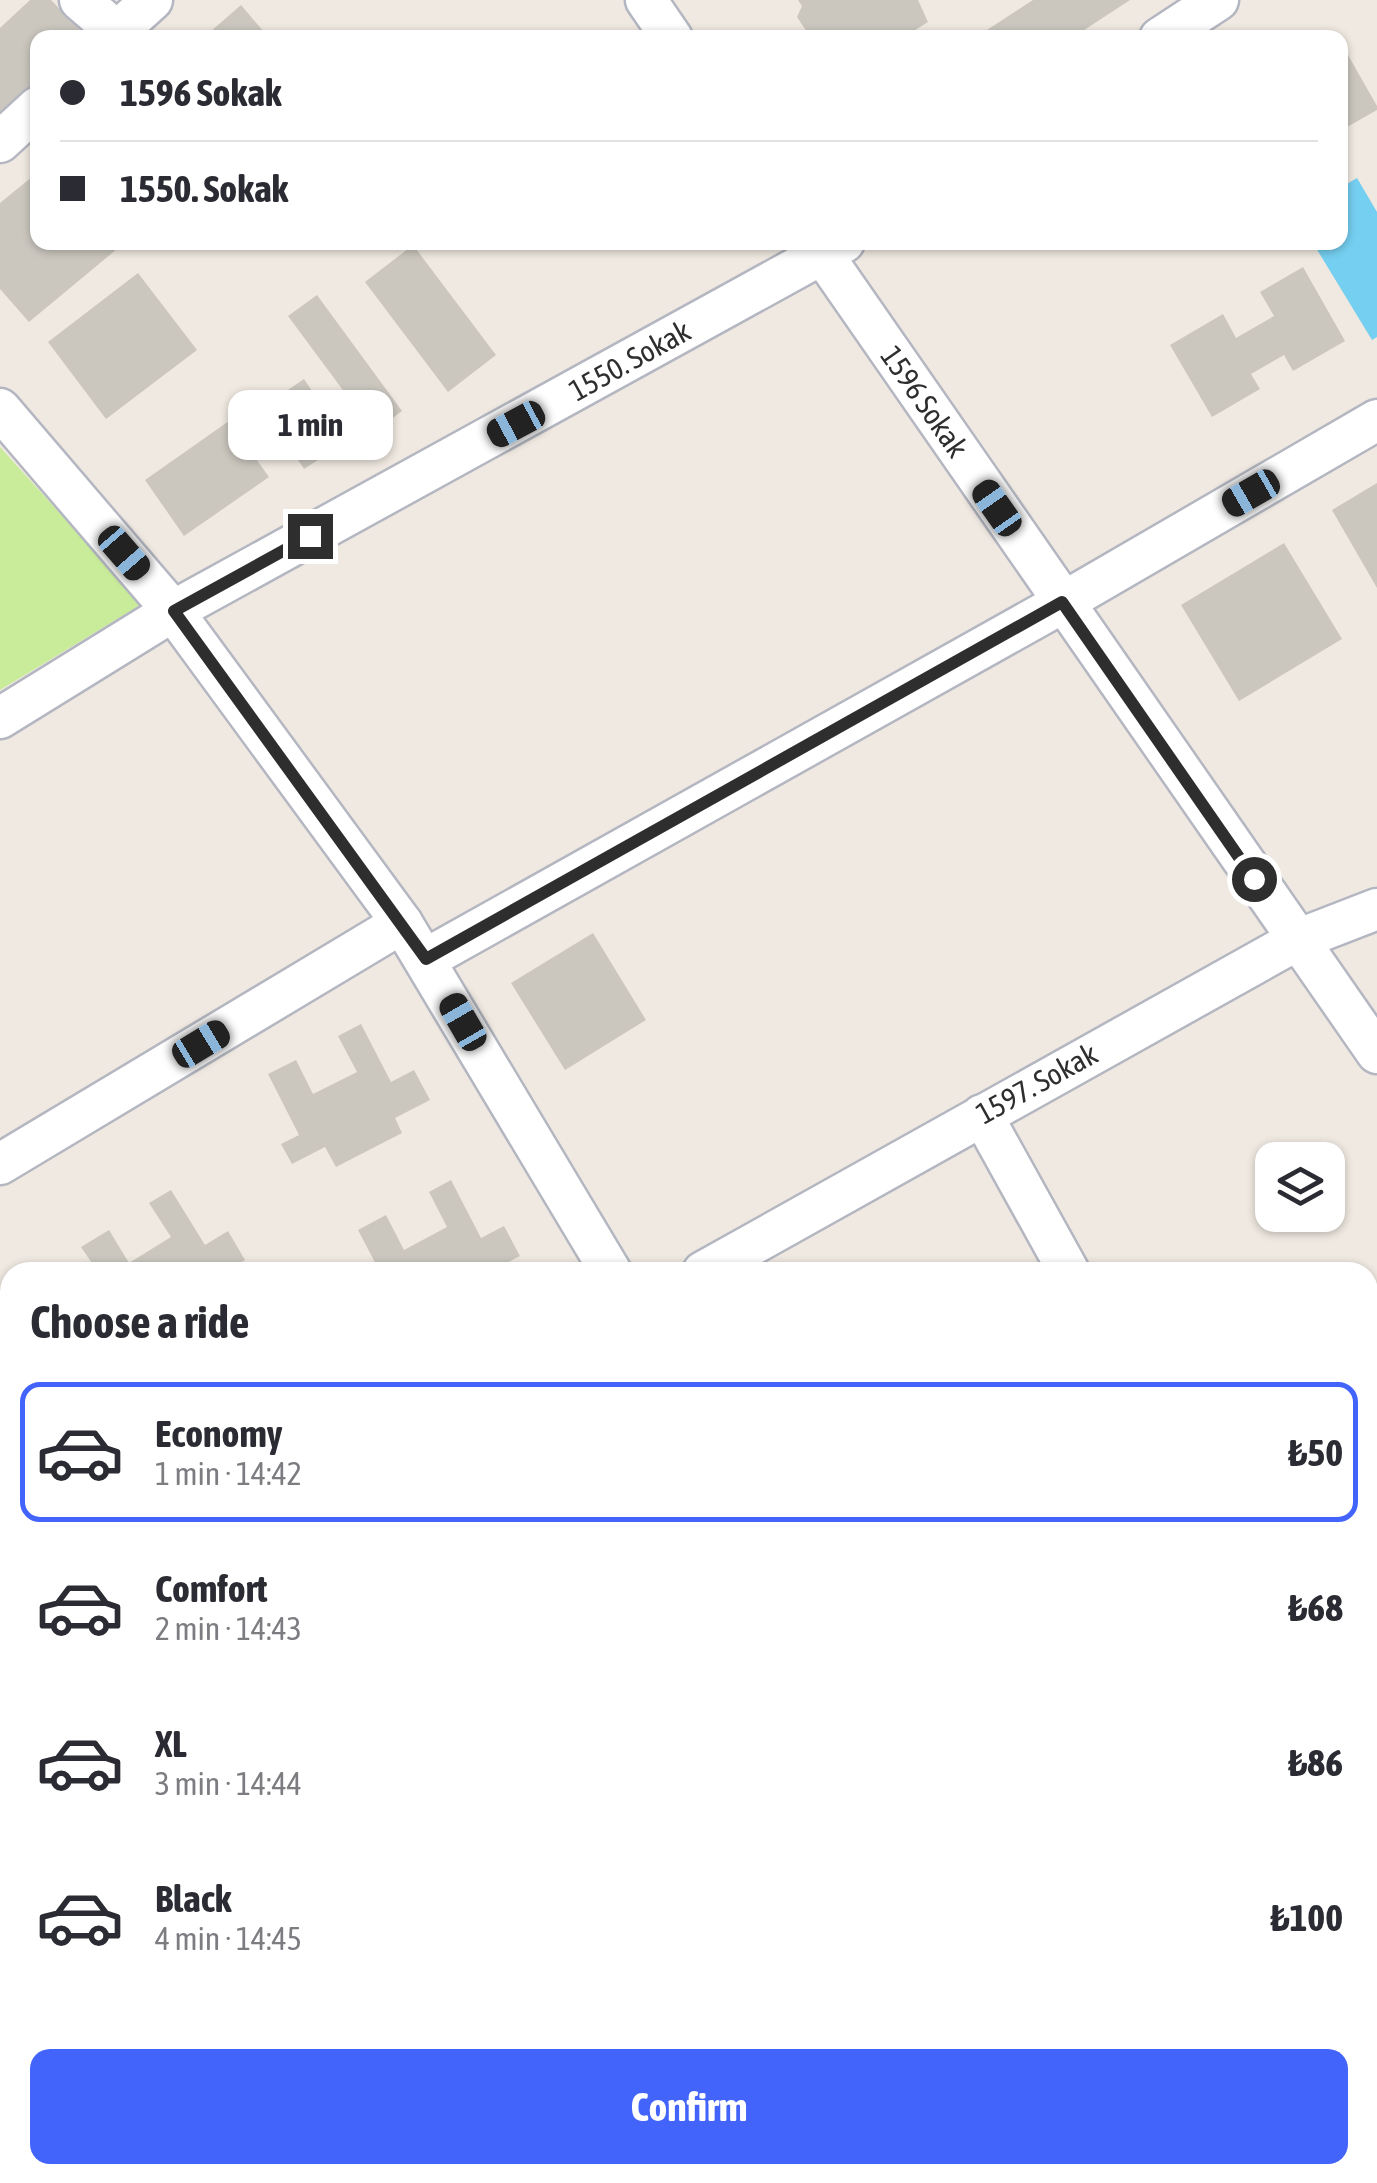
<!DOCTYPE html>
<html lang="en">
<head>
<meta charset="utf-8">
<style>
	body { margin:0; font-family:"Asap Condensed",sans-serif; background:#f2f2f3; color:#2b2b33; height:100vh; display:flex; flex-direction:column; font-size:38px; white-space:nowrap }
	* { box-sizing:border-box; margin:0 }
	p { font-size:32px; color:#7c7c81 }
	.icon { flex:none; width:55px; height:55px; fill:none; stroke:currentColor; stroke-width:2; stroke-linecap:round; stroke-linejoin:round }
	.map { position:relative; flex:1; overflow:hidden }
	.details { position:absolute; left:0px; top:1262px; width:1378px; height:922px; display:flex; flex-direction:column; background:#fff; border-radius:30px 30px 0 0; box-shadow:0 2px 8px #0004 }
	.details>* { flex:none }
	.guide { position:absolute; left:30px; top:30px; width:1318px; height:220px; border-radius:20px; box-shadow:0 2px 8px #0004; display:grid; align-content:center; height:220px; padding:0 30px; background:#fff }
	.controls { position:absolute; left:1255px; top:1142px; display:grid; gap:20px }
	.controls a { display:grid; place-items:center; width:90px; height:90px; border-radius:20px; background:#fff; box-shadow:0 2px 8px #0004; font-size:50px }
	.end { position:absolute; width:45px; height:45px; margin:-22px; border:12px solid #2e2e2e; background:#fff; box-shadow:0 0 0 5px #fff }
	.from { border-radius:50% }
	.bubble { position:absolute; height:70px; border-radius:20px; background:#fff; box-shadow:0 2px 8px #0004; font-size:32px; font-weight:700; line-height:70px; text-align:center }
	.car { position:absolute; width:30px; height:60px; margin:-30px -15px; border-radius:12px; box-shadow:0 0 8px 2px #0007; background:linear-gradient(#222 24%,#8ab4d8 0 40%,#222 0 76%,#8ab4d8 0 86%,#222 0) }
	.guide b { display:flex; align-items:center; gap:35px; height:95px; font-size:38px }
	.guide b+b { border-top:2px solid #e1e1e2 }
	.guide i { width:25px; height:25px; background:#2b2b33 }
	ul { padding:0; list-style:none }
	li { display:flex; align-items:center; gap:30px; height:140px; margin:0 20px 15px; padding:0 10px; border:5px solid transparent; border-radius:20px }
	li div { flex:1 }
	li b { display:block; font-size:38px }
	li em { font-style:normal; font-weight:700 }
	li.active { border-color:#4264fb }
	li>.icon { width:90px; height:90px; stroke-width:1.5 }
	h2 { padding:0 30px; font-size:45px; line-height:120px }
	.primary-button { display:flex; gap:20px; margin-top:auto; padding:20px 30px }
	.primary-button a { flex:1; height:115px; border-radius:20px; background:#4264fb; color:#fff; font-size:40px; font-weight:700; line-height:115px; text-align:center }
	.map>svg:first-child { display:block }
	.pitch { fill:#c9ec9a }
	.water { fill:#75cff0 }
	.building { fill:#cbc7bf }
	.lines { fill:none; stroke-linecap:round; stroke-linejoin:round }
	.lane-casing { stroke:#b4b7c1; stroke-width:25 }
	.street-casing { stroke:#b4b7c1; stroke-width:45 }
	.secondary-casing { stroke:#b4b7c1; stroke-width:60 }
	.lane { stroke:#fff; stroke-width:20 }
	.street { stroke:#fff; stroke-width:40 }
	.secondary { stroke:#fff; stroke-width:55 }
	.route { stroke:#2e2e2e; stroke-width:12 }
	.labels { text-anchor:middle; stroke-width:9; stroke-linejoin:round; paint-order:stroke }
	.street-label { font-size:30px; fill:#2e2e2e; stroke:#fff }
</style>
</head>
<body>
<div class="map">
<svg width="1377" height="2183" viewBox="0 0 1377 2183">
	<rect width="100%" height="100%" fill="#efe9e1"/>
	<path class="pitch" d="M0 447 142 604 0 690Z"/>
	<path class="water" d="M1357 178 1377 212V337L1372 340 1313 243 1340 242V188Z"/>
	<g class="building">
		<path d="M30 0H51L86 36 38 38V83L0 119V28Z"/>
		<path d="M798 0H918L928 22 902 38H811L797 17 802 6Z"/>
		<path d="M1033 0H1130L1072 38H992L987 30Z"/>
		<path d="M241 5 269 38H203Z"/>
		<path d="M1340 41 1377 106V110L1340 131Z"/>
		<path d="M38 172V242H111L117 249 29 322 0 289V203Z"/>
		<path d="M413 245 496 355 448 392 365 282Z"/>
		<path d="M1303 267 1345 341 1293 371 1284 355 1251 374 1260 389 1212 417 1170 345 1223 314 1236 338 1274 316 1260 292Z"/>
		<path d="M138 273 197 350 106 419 48 342Z"/>
		<path d="M317 295 402 411 374 432 288 316Z"/>
		<path d="M304 379 346 442 304 469 263 407Z"/>
		<path d="M229 421 269 477 184 536 145 480Z"/>
		<path d="M1377 483V588L1332 510Z"/>
		<path d="M1284 543 1342 639 1239 701 1181 605Z"/>
		<path d="M593 933 646 1020 565 1070 511 983Z"/>
		<path d="M361 1024 391 1082 414 1070 430 1100 395 1118 402 1133 336 1167 325 1147 292 1164 281 1144 299 1135 268 1074 296 1060 313 1094 357 1072 338 1036Z"/>
		<path d="M451 1180 481 1238 504 1226 520 1256 489 1272H380L358 1230 386 1215 404 1250 447 1227 429 1192Z"/>
		<path d="M171 1190 205 1245 228 1231 245 1260 225 1272H98L81 1247 109 1230 129 1263 171 1237 149 1203Z"/>
		<path d="M10 1303V1344L0 1350V1309Z"/>
		<path d="M0 2045 10 2061V2169L0 2176Z"/>
		<path d="M561 2175H705L707 2183H536Z"/>
	</g>
	<g class="lines">
		<defs>
			<path id="lane" d="M413 2175 416 2183"/>
			<g id="street">
				<path d="M80 0 116 31"/>
				<path d="M646 0 672 38"/>
				<path d="M110 38 152 0"/>
				<path d="M1160 38 1218 0"/>
				<path d="M0 142 38 107"/>
				<path d="M814 242 1377 1053"/>
				<path d="M0 409 173 611 402 923 611 1272"/>
				<path d="M0 718 173 611 844 242"/>
				<path d="M426 959 1062 603 1377 420"/>
				<path d="M982 1115 1069 1272"/>
				<path d="M0 1164 402 923"/>
				<path d="M703 1272 1297 940 1377 909"/>
				<path d="M1368 1816 1377 1833"/>
				<path d="M922 2175 925 2183"/>
			</g>
			<path id="secondary" d="M1272 2183 1336 2175"/>
		</defs>
		<use href="#lane" class="lane-casing"/>
		<use href="#street" class="street-casing"/>
		<use href="#secondary" class="secondary-casing"/>
		<use href="#lane" class="lane"/>
		<use href="#street" class="street"/>
		<use href="#secondary" class="secondary"/>
	</g>
	<g class="lines">
		<path class="route" d="M310 536 174 611 426 959 1062 602 1254 879"/>
	</g>
	<g class="labels">
		<g class="street-label">
			<text transform="translate(630 361) rotate(-29)" y="10">1550. Sokak</text>
			<text transform="translate(924 402) rotate(55)" y="10">1596 Sokak</text>
			<text transform="translate(1037 1084) rotate(-29)" y="10">1597. Sokak</text>
		</g>
	</g>
</svg>
<div class="controls">
<a><svg class="icon" aria-label="layers" viewBox="0 0 24 24"><path d="M12 4l9 5-9 5-9-5zM3 14l9 5 9-5"/></svg></a>
</div>
<i class="end from" style="left:1254px;top:879px"></i>
<i class="end" style="left:310px;top:536px"></i>
<div class="bubble" style="left:228px;top:390px;width:165px">1 min</div>
<i class="car" style="left:516px;top:424px;rotate:242deg"></i>
<i class="car" style="left:1251px;top:493px;rotate:240deg"></i>
<i class="car" style="left:997px;top:508px;rotate:325deg"></i>
<i class="car" style="left:124px;top:553px;rotate:139deg"></i>
<i class="car" style="left:463px;top:1022px;rotate:330deg"></i>
<i class="car" style="left:201px;top:1044px;rotate:59deg"></i>
<div class="guide">
<b><i class="from"></i>1596 Sokak</b>
<b><i></i>1550. Sokak</b>
</div>
<section class="details">
<h2>Choose a ride</h2>
<ul>
<li class="active"><svg class="icon" aria-label="car" viewBox="0 0 24 24"><path d="M5 17H2v-5l4-1 3-4h7l3 4 3 1v5h-3M9 17h6M6 11h13"/><circle cx="7" cy="17" r="2"/><circle cx="17" cy="17" r="2"/></svg><div><b>Economy</b><p>1 min · 14:42</p></div><em>₺50</em></li>
<li><svg class="icon" aria-label="car" viewBox="0 0 24 24"><path d="M5 17H2v-5l4-1 3-4h7l3 4 3 1v5h-3M9 17h6M6 11h13"/><circle cx="7" cy="17" r="2"/><circle cx="17" cy="17" r="2"/></svg><div><b>Comfort</b><p>2 min · 14:43</p></div><em>₺68</em></li>
<li><svg class="icon" aria-label="car" viewBox="0 0 24 24"><path d="M5 17H2v-5l4-1 3-4h7l3 4 3 1v5h-3M9 17h6M6 11h13"/><circle cx="7" cy="17" r="2"/><circle cx="17" cy="17" r="2"/></svg><div><b>XL</b><p>3 min · 14:44</p></div><em>₺86</em></li>
<li><svg class="icon" aria-label="car" viewBox="0 0 24 24"><path d="M5 17H2v-5l4-1 3-4h7l3 4 3 1v5h-3M9 17h6M6 11h13"/><circle cx="7" cy="17" r="2"/><circle cx="17" cy="17" r="2"/></svg><div><b>Black</b><p>4 min · 14:45</p></div><em>₺100</em></li>
</ul>
<div class="primary-button"><a>Confirm</a></div>
</section>
</div>
</body>
</html>
